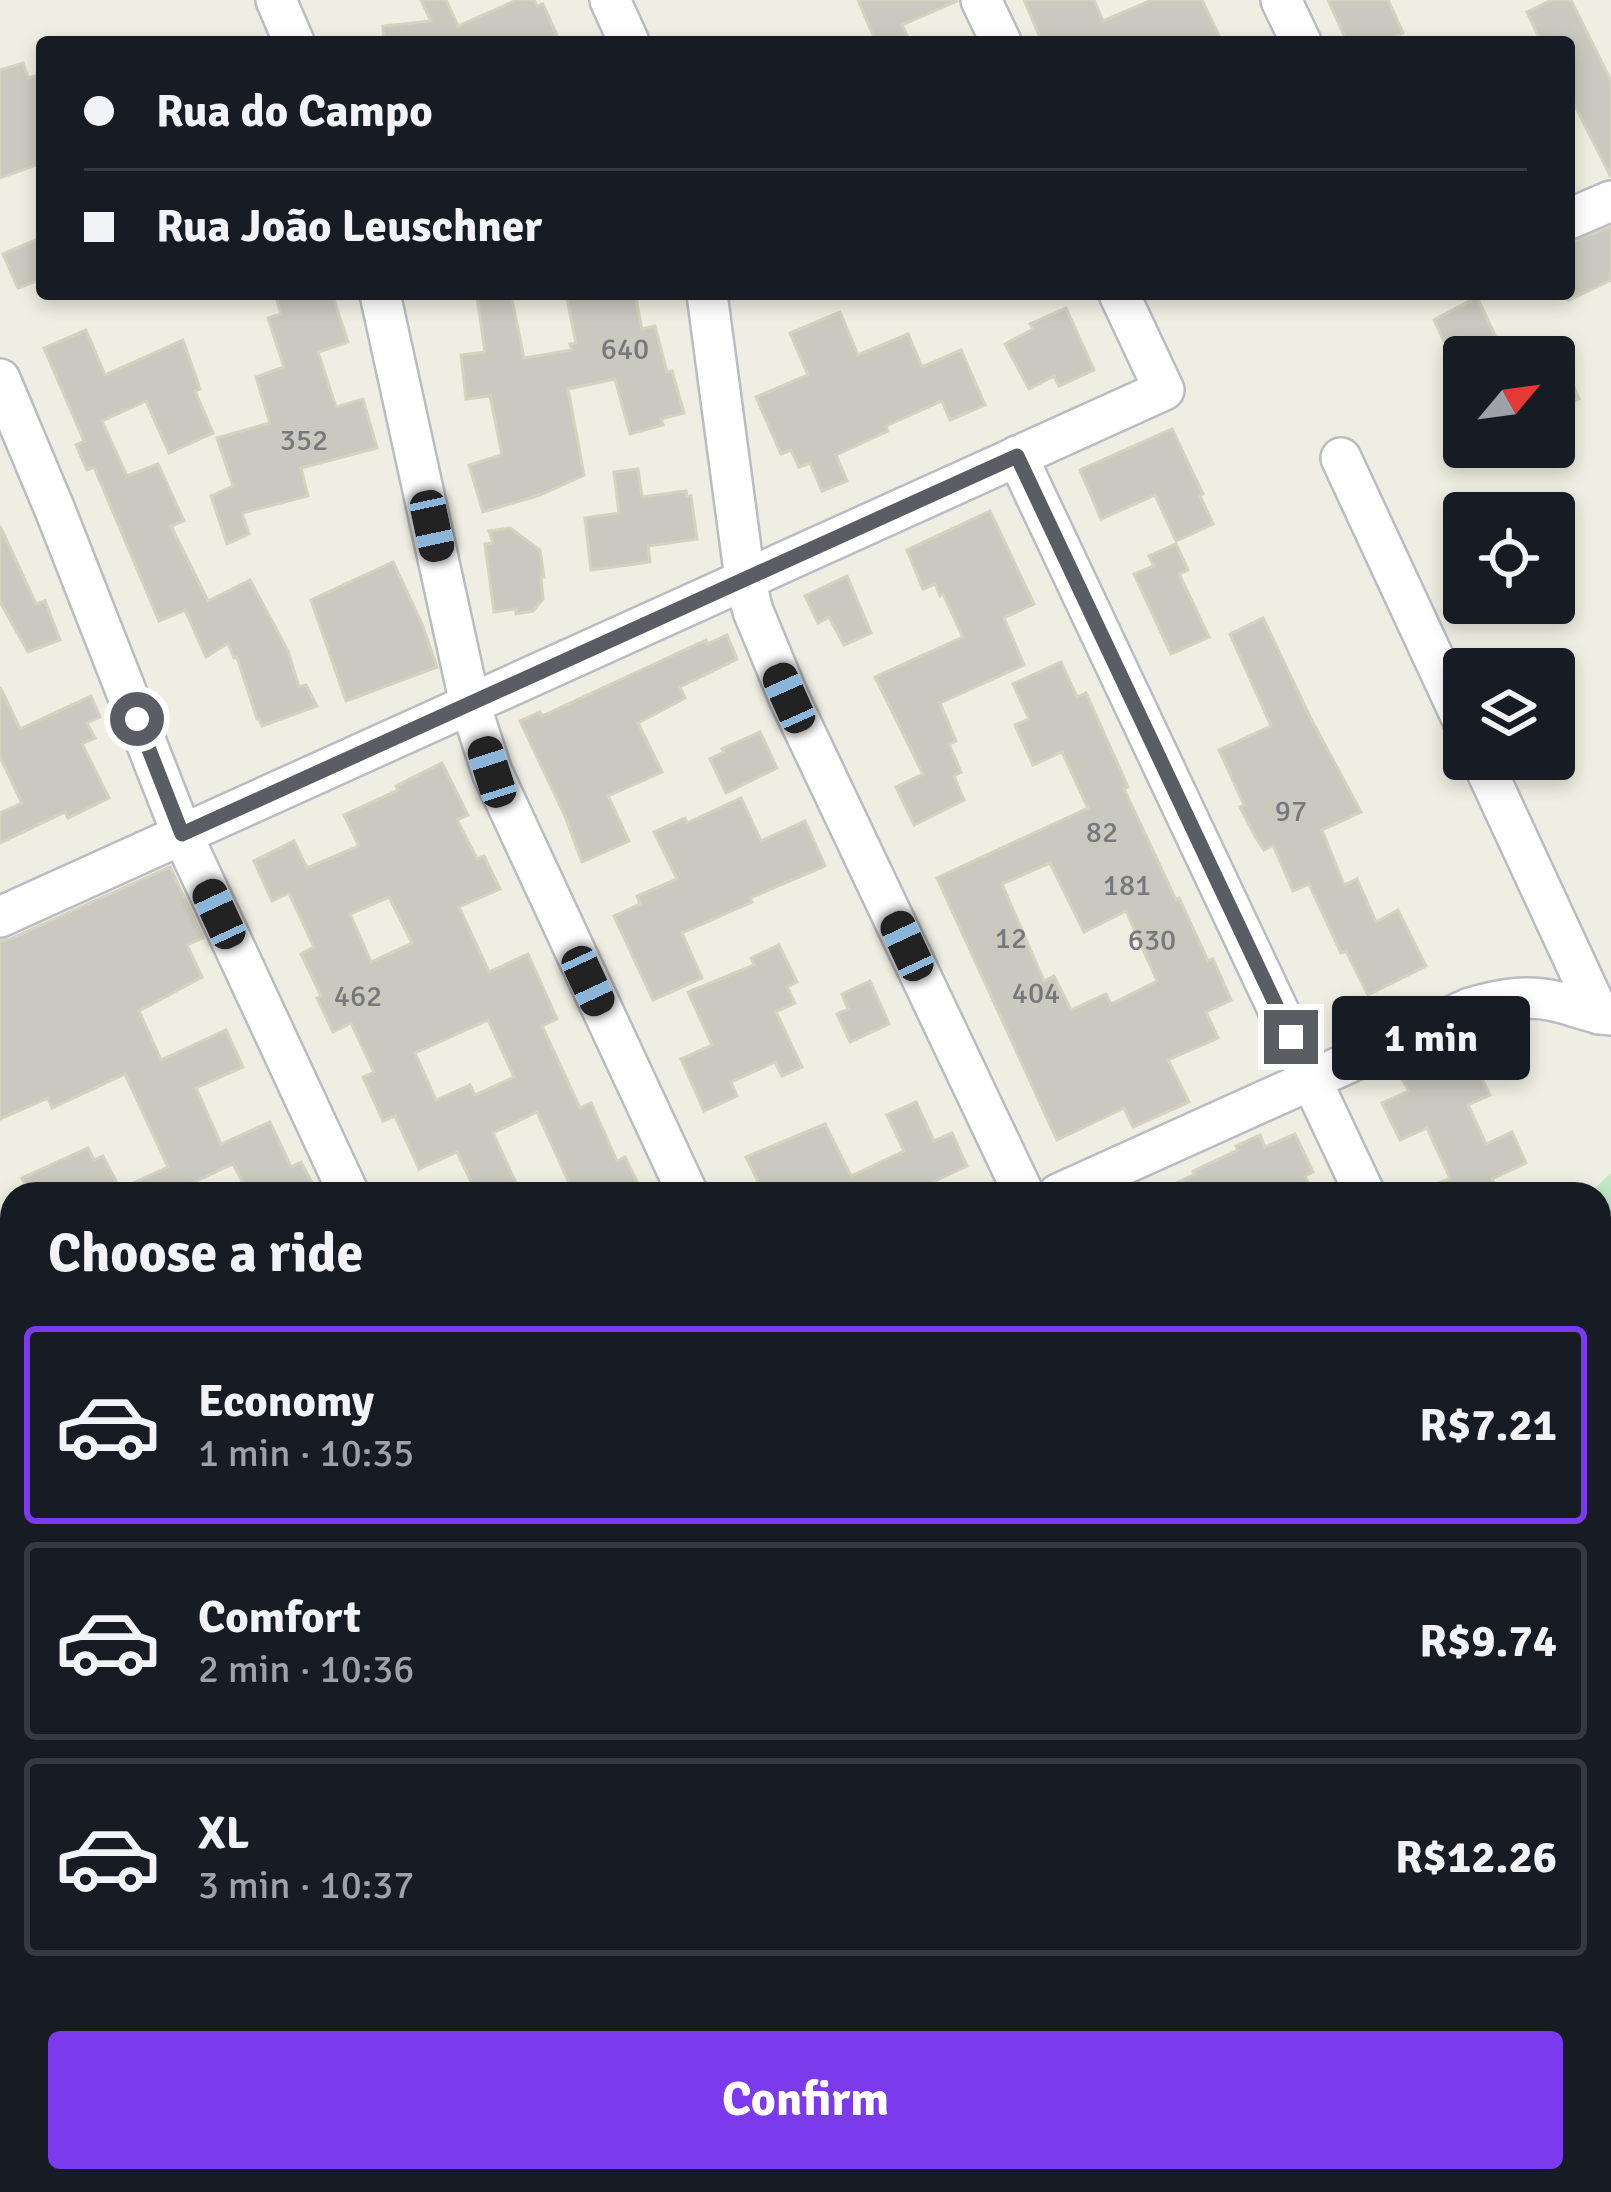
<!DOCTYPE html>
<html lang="en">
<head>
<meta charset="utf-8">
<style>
	body { margin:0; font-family:Signika,sans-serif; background:#20242c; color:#f1f3f6; height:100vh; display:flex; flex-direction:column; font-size:45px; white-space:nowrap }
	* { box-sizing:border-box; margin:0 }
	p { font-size:39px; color:#9ea1a6 }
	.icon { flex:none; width:66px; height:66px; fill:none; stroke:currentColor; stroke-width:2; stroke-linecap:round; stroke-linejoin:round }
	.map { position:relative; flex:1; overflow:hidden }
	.side { position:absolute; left:0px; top:1182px; width:1611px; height:1011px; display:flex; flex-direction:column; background:#171b24; border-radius:36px 36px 0 0; box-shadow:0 6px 18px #0003 }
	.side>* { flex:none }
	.banner { position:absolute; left:36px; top:36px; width:1539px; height:264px; border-radius:12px; box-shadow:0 6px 18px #0003; display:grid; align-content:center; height:264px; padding:0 48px; background:#171b24 }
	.needle { width:78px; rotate:61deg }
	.buttons { position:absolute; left:1443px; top:336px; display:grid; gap:24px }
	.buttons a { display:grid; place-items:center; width:132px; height:132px; border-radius:12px; background:#171b24; box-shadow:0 6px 18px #0003; font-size:60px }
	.end { position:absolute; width:54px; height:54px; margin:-27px; border:15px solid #5b5d65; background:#fff; box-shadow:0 0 0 6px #fff }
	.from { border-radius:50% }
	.bubble { position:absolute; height:84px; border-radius:12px; background:#171b24; box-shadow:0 6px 18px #0003; font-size:39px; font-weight:700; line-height:84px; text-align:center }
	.car { position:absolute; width:36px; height:72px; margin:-36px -18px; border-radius:15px; box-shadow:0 0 9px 3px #0007; background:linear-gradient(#222 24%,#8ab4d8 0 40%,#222 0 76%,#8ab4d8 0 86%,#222 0) }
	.banner b { display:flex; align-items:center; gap:42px; height:114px; font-size:45px }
	.banner b+b { border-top:3px solid #363941 }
	.banner i { width:30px; height:30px; background:#f1f3f6 }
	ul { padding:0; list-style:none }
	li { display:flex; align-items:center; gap:36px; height:198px; margin:0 24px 18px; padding:0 24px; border:6px solid #363941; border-radius:12px }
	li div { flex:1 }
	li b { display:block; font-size:45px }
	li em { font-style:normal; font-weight:700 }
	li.current { border-color:#7c3aed }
	li>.icon { width:108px; height:108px; stroke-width:1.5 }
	h2 { padding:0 48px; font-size:54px; line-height:144px }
	.action { display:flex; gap:24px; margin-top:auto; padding:24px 48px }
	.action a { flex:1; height:138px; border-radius:12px; background:#7c3aed; color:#fff; font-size:48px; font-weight:700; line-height:138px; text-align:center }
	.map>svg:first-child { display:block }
	.green { fill:#bde9c4 }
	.building { fill:#cac9bf; stroke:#d4d2c0; stroke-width:3; fill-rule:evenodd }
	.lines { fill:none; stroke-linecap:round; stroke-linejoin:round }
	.minor-casing { stroke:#babcc3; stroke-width:44 }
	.major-casing { stroke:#feeb4d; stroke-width:52 }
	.minor { stroke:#fff; stroke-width:39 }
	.major { stroke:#feffa7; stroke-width:48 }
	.route { stroke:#5b5d65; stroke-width:15 }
	.labels { text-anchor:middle; stroke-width:12; stroke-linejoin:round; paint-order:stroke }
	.number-label { font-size:30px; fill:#77787c }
</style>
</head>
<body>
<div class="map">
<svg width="1611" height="2192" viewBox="0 0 1611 2192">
	<rect width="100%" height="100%" fill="#efeee2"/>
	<g class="green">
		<path d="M1611 1173V1301L1599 1274V1194H1589Z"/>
		<path d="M12 1858V2181H212L217 2192H0V1864Z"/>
	</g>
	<g class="building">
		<path d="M421 0H446L458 26 517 0H534L537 6 543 4 560 42H384L383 26 431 21Z"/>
		<path d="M858 0H957V1L902 25 910 42H876Z"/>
		<path d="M1024 0H1094L1103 21 1152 0H1202L1222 42H1042Z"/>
		<path d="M1328 0H1388L1403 33 1383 42H1347Z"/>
		<path d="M1552 0H1571L1611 81V177L1569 94V42H1541L1527 12Z"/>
		<path d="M23 63 28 78 42 74V163L0 178V70Z"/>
		<path d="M1611 227V280L1569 300V243Z"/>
		<path d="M42 237V279L18 288 3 254Z"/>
		<path d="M275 294H332L348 342 318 352 336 407 363 399 377 448 301 468 308 496 242 513 249 534 227 544 211 496 233 486 217 438 270 423 256 377 284 367 268 318 281 314Z"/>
		<path d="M479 294H511L524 358 572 350 570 344 576 343 566 294H635L642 329 655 326 667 372 672 371 684 413 661 419 663 425 630 434 615 379 568 389 584 475 540 495 483 512 469 465 502 455 490 396 466 399 461 355 485 352 477 297H479Z"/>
		<path d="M1477 297 1500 346 1474 357H1464V361L1455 365 1434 320Z"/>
		<path d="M1066 308 1094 370 1059 386 1054 376 1029 389 1005 344 1033 329 1030 324Z"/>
		<path d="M840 312 858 355 908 334 922 367 961 350 985 405 950 420 942 401 886 426 888 431 836 455 847 481 822 491 810 463 799 467 791 450 781 454 756 397 808 375 790 333Z"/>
		<path d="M86 330 105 375 183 340 200 389 195 391 213 433 169 453 146 401 102 421 127 476 158 464 184 521 171 526 208 601 250 580 288 651 299 687 306 685 317 706 262 726 259 719H257L237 657 234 658 228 643 206 657 185 610 159 621 94 467 87 470 76 445 84 441 44 348Z"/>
		<path d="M1554 341 1579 399 1554 410Z"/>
		<path d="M1172 429 1203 494 1200 496 1213 524 1176 541 1155 495 1101 519 1080 470Z"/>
		<path d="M638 469 642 497 686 491 687 496H691L697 539 648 546 650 562 591 570 585 518 619 513 614 472Z"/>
		<path d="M990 511 1034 604 1004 618 1024 665 940 703 956 741 949 744 961 772 954 776 964 800 914 825 896 787 923 774 875 677 963 637 943 594 940 596 935 584 923 589 907 550Z"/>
		<path d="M0 526 36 604 45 601 60 640 28 652 0 602Z"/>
		<path d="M510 528 540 550 544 577H541L543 599 533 611 516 614V609L494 612 485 544 493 543 489 531Z"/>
		<path d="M1176 544 1188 570 1179 574 1209 637 1171 654 1134 574 1154 566 1149 556Z"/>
		<path d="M393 562 422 624 437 667 346 701 311 600Z"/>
		<path d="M847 576 871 633 844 645 829 617 818 623 805 596Z"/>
		<path d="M1263 618 1310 717 1361 812 1322 830 1344 885 1357 879 1376 922 1398 910 1426 966 1368 995 1346 951 1341 953 1309 884 1293 891 1273 845 1264 850 1256 838 1240 807 1244 805 1219 750 1271 726 1230 634Z"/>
		<path d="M727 635 737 659 680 687 685 698 638 723 662 772 608 796 629 841 582 862 565 816 520 721 540 712 542 716 706 640 707 644Z"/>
		<path d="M1061 662 1077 697 1086 693 1128 787 1124 789 1176 900 1179 898 1208 961 1213 959 1231 1000 1206 1012 1218 1038 1168 1060 1189 1102 1133 1127 1124 1108 1057 1140 937 878 1088 808 1062 752 1033 765 1015 725 1029 719 1013 684ZM1050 863 1084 932 1126 911 1157 981 1111 1004 1106 994 1071 1010 1054 976 1044 981 1002 884Z"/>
		<path d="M0 687 20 729 91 696 100 717 87 723 95 738 82 744 109 798 68 818 65 812 0 843V813L22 803 0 757Z"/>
		<path d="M760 732 777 768 726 793 710 759 724 752 722 749Z"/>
		<path d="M442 763 468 815 457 820 477 859 484 856 500 889 459 907 489 972 528 954 557 1019 542 1026 580 1108 591 1103 617 1161 625 1157 643 1194H574L537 1112 493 1133 521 1194H477L457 1152 419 1169 395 1116 383 1121 363 1077 374 1072 351 1023 333 1032 317 998 321 996 301 954 314 947 289 893 272 901 254 861 294 841 307 868 359 846 344 815 398 790 396 786ZM389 897 412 943 371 962 350 914ZM488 1020 514 1077 475 1095 470 1085 436 1100 415 1053Z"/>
		<path d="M741 798 761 841 805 821 825 866 750 898 752 902 682 933 702 978 653 1000 614 916 640 904 637 896 677 879 654 832 685 818 687 823Z"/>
		<path d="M170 867 203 938 187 945 202 977 139 1011 148 1031 161 1060 226 1030 243 1067 196 1088 221 1144 270 1122 291 1167 301 1162 318 1194H249L233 1164 168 1194H29L22 1178 88 1148 94 1160 103 1156 120 1189 168 1167 125 1074 52 1108 48 1098 0 1119V941L10 939Z"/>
		<path d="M779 945 797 982 787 987 795 1003 776 1012 802 1067 782 1076 775 1062 731 1082 737 1096 704 1111 681 1059 712 1045 688 992 754 965 751 958Z"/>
		<path d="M870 981 889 1024 850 1042 837 1014 848 1009 842 994Z"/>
		<path d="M1468 1051 1490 1095 1468 1105 1486 1144 1512 1132 1526 1163 1492 1179 1499 1194H1414L1450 1178 1427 1128 1400 1140 1382 1103 1409 1091 1403 1081Z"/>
		<path d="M916 1102 934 1141 952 1133 967 1166 907 1194H764L746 1157 825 1124 851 1176 904 1151 887 1115Z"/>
		<path d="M1295 1134 1313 1172 1305 1176 1313 1194H1154L1195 1174 1193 1171 1238 1150 1236 1146 1260 1135 1265 1147Z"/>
	</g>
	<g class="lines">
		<defs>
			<g id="minor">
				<path d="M276 0 294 42"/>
				<path d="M610 0 629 42"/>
				<path d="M981 0 1001 42"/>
				<path d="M1281 0 1301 42"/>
				<path d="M1569 219 1611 201"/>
				<path d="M380 294 470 704 492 772 688 1194"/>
				<path d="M707 294 745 579 753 611 789 698 1024 1194"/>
				<path d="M0 379 55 510 182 834 349 1194"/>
				<path d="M1017 456 1365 1194"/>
				<path d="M1341 458 1464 723"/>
				<path d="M1481 759 1599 1014"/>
				<path d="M0 917 1164 390 1119 294"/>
				<path d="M1058 1194 1470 1008C1498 1000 1525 994 1555 1001 1574 1005 1591 1014 1611 1015"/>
				<path d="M1599 1690 1611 1716"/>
				<path d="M1599 2088 1611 2083"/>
				<path d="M809 2181 814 2192"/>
				<path d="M1152 2181 1158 2192"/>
				<path d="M1490 2181 1495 2192"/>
				<path d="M553 2192 577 2181"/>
				<path d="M1377 2192 1400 2181"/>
			</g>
			<g id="major">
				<path d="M0 1248 12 1274"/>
				<path d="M434 2181 439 2192"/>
			</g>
		</defs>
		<use href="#minor" class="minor-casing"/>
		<use href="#major" class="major-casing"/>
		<use href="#minor" class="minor"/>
		<use href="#major" class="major"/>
	</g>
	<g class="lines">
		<path class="route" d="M137 719 182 834 1017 456 1291 1037"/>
	</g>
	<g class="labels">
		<g class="number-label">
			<text x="625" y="359">640</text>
			<text x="304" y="450">352</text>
			<text x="1291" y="821">97</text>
			<text x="1102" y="842">82</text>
			<text x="1127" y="895">181</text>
			<text x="1011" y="948">12</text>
			<text x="1152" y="950">630</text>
			<text x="1036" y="1003">404</text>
			<text x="358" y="1006">462</text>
		</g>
	</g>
</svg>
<div class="buttons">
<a><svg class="needle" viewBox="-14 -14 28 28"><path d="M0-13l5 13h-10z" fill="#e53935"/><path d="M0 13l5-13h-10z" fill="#9ea1a6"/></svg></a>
<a><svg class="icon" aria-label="locate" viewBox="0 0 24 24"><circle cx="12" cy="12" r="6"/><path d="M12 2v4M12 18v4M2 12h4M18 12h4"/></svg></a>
<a><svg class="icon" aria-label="layers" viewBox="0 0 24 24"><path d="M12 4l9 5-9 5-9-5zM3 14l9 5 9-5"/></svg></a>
</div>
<i class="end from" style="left:137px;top:719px"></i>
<i class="end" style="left:1291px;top:1037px"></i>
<div class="bubble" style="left:1332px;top:996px;width:198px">1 min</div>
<i class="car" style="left:432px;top:526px;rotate:168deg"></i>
<i class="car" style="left:789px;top:698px;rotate:336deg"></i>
<i class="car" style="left:492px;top:772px;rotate:342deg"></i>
<i class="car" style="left:219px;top:914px;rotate:335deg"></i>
<i class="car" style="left:907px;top:946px;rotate:335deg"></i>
<i class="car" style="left:588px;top:981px;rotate:155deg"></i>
<div class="banner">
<b><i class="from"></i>Rua do Campo</b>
<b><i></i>Rua João Leuschner</b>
</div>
<section class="side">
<h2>Choose a ride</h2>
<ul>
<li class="current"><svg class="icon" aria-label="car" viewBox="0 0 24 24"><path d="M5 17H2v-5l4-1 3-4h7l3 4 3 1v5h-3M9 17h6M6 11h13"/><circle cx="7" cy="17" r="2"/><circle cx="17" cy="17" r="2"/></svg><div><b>Economy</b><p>1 min · 10:35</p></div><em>R$7.21</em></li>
<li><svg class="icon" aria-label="car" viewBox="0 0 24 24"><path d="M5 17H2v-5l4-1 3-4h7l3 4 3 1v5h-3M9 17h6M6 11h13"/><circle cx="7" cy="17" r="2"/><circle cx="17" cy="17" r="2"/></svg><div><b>Comfort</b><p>2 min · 10:36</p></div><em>R$9.74</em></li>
<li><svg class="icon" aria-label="car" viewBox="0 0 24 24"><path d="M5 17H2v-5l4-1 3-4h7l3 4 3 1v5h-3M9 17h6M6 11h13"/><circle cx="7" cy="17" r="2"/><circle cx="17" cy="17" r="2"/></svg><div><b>XL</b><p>3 min · 10:37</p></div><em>R$12.26</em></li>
</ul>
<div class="action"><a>Confirm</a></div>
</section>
</div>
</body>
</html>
